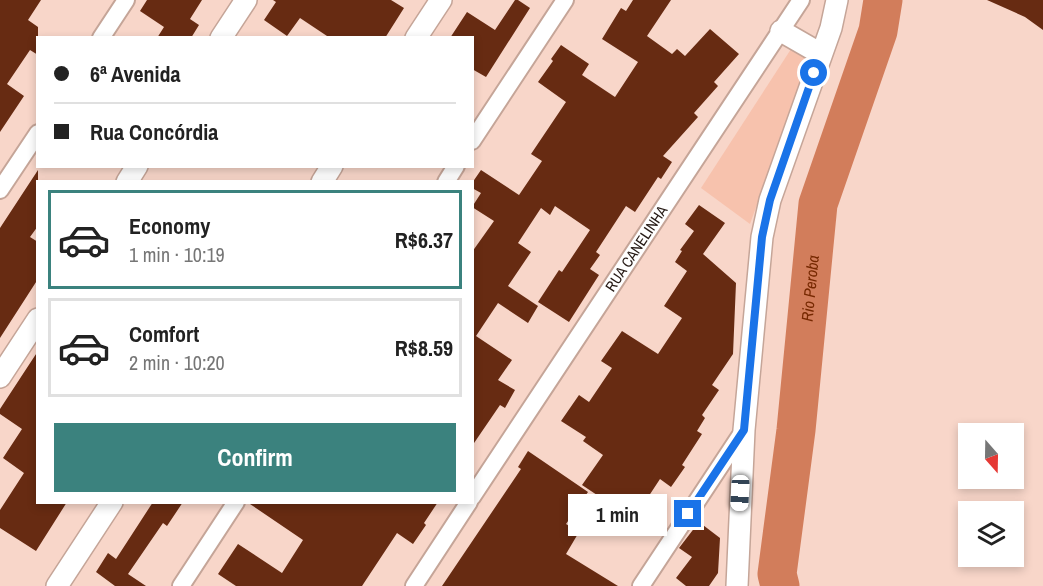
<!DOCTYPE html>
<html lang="en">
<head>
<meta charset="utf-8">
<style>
	body { margin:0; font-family:"Archivo Narrow",sans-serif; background:#f2f2f2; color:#222; height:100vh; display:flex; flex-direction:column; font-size:22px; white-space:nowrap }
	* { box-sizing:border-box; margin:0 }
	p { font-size:20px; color:#767676 }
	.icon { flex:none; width:33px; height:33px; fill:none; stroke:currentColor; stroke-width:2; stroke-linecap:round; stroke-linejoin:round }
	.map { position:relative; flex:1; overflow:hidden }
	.sheet { position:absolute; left:36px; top:180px; width:438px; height:324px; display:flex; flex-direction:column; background:#fff; border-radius:0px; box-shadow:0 3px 9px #0003 }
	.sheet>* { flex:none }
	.banner { position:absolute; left:36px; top:36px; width:438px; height:132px; border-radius:0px; box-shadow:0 3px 9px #0003; display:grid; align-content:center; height:132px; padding:0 18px; background:#fff }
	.needle { width:39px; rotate:160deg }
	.fabs { position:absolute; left:958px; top:423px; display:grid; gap:12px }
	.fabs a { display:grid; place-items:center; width:66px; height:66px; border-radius:0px; background:#fff; box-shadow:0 3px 9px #0003; font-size:30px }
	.end { position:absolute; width:27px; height:27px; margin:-14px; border:8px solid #1a73e8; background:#fff; box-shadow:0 0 0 3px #fff }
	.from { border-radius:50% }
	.bubble { position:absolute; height:42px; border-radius:0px; background:#fff; box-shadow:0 3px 9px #0003; font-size:20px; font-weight:800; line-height:42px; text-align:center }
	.car { position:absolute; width:18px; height:36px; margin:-18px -9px; border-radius:8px; box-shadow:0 0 4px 2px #0007; background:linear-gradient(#fff 24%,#345 0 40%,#fff 0 76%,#345 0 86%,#fff 0) }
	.banner b { display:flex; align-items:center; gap:21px; height:57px; font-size:22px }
	.banner b+b { border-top:2px solid #e0e0e0 }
	.banner i { width:15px; height:15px; background:#222 }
	ul { padding:10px 0 0; list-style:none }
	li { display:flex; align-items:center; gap:18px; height:99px; margin:0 12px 9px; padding:0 6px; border:3px solid #e0e0e0; border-radius:0px }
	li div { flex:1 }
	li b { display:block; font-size:22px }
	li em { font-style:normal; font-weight:800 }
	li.on { border-color:#3b827e }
	li>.icon { width:54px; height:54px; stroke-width:1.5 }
	.button { display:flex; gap:12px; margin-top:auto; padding:12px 18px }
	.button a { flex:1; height:69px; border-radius:0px; background:#3b827e; color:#fff; font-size:24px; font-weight:800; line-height:69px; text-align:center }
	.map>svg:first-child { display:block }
	.green { fill:#f7c2ad }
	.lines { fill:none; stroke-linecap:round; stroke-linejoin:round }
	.river { stroke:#d27d5b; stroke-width:39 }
	.building { fill:#672b12 }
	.minor-casing { stroke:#c5a598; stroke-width:20 }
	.tertiary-casing { stroke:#c5a598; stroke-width:24 }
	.minor { stroke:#fff; stroke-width:16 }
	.tertiary { stroke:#fff; stroke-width:21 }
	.route { stroke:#1a73e8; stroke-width:8 }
	.labels { text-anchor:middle; stroke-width:6; stroke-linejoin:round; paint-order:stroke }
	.street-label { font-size:15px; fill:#271b16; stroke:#fff }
	.water-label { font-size:16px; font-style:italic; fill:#762800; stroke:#fff }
</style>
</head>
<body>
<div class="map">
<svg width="1043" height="586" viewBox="0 0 1043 586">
	<rect width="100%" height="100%" fill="#f8d6c9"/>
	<path class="green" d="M793 46 811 54 750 224 701 188Z"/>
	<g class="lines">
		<path class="river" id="s1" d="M780 586 777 574 796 430 818 204 878 31 883 0"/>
	</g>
	<g class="building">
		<path d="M0 0H41L28 20 38 27V55L30 50 7 84 24 96 0 132Z"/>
		<path d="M147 0H202L190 19 199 25 191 38H157L164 27 140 11Z"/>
		<path d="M273 0H391L404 8 385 38H330L300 18 287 36 264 20 276 2Z"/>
		<path d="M515 0H518L530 8 486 77 472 69V38H450L467 12 495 30Z"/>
		<path d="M633 0H671L647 36 672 54 677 49 685 56 710 29 739 54 714 82 718 86 694 113 698 117 663 156 672 162 661 179 658 177 635 212 626 206 596 252 600 255 590 269 599 275 569 322 538 302 559 270 562 272 590 230 555 206 550 215 541 208 518 243 531 252 508 286 538 306 528 323 498 303 476 336 512 360 498 380 515 390 505 408 500 405 472 446V252L494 221 472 207 481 193 472 188V183L481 170 519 195 542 161 531 154 566 102 538 82 553 61 551 59 561 45 589 64 582 75 615 97 638 62 602 39 621 8 626 11Z"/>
		<path d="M987 0H1043V30L1025 17Z"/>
		<path d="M38 170V226L30 237 38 242V279L0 338V228Z"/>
		<path d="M699 205 725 223 703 254 736 283 733 354 712 385 719 390 702 415 705 418 697 431 702 434 682 465 685 467 671 487 660 479 635 517 605 496 603 499 582 485 603 455 583 441 586 437 561 421 579 395 589 402 612 368 601 361 622 331 658 354 682 318 664 306 687 271 675 262 682 251 680 250 694 231 685 224Z"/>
		<path d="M38 351V502H67L36 551 0 528V510L24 473 3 458 22 429 0 414V409Z"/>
		<path d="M528 451 588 492 566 524 579 532 566 554 618 586H442L521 469 518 467Z"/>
		<path d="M153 502H183L167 526 163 523 128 574 146 586H115L96 572 108 553 116 559Z"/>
		<path d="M247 502H438L424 523 426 525 413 544 397 533 362 586H236L218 574 238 544 282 573 303 540Z"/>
		<path d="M699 522 720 538 718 573 709 586H686L676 578 692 557 679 548Z"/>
	</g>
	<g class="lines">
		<defs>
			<g id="minor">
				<path d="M101 38 126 0"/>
				<path d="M472 141 565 0"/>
				<path d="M446 182 456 166"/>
				<path d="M0 190 38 133"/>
				<path id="s2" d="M472 497 801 0"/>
				<path d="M181 586 236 502"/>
				<path d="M414 586 469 502"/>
				<path d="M641 586 744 430"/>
			</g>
			<g id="tertiary">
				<path d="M781 31 821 54"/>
				<path d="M221 38 246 0"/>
				<path d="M416 38 441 0"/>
				<path d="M127 182 137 166"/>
				<path d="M322 182 332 166"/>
				<path d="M0 377 38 319"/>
				<path d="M57 586 112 502"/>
				<path d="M737 586 744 430 762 237 770 200 831 28 837 0"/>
			</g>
		</defs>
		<use href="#minor" class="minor-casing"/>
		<use href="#tertiary" class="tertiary-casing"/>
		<use href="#minor" class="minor"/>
		<use href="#tertiary" class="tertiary"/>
	</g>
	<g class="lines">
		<path class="route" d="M688 514 744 430 762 237 770 200 814 73"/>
	</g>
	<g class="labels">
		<g class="street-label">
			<text dy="5" stroke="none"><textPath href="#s2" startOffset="298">RUA CANELINHA</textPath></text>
		</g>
		<g class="water-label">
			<text dy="6" stroke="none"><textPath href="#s1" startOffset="300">Rio Peroba</textPath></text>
		</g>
	</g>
</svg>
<div class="fabs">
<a><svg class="needle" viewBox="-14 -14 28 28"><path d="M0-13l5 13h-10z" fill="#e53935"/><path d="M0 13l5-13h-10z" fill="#767676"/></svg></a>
<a><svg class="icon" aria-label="layers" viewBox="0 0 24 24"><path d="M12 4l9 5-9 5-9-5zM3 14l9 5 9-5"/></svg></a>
</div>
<i class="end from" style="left:814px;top:73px"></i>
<i class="end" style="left:688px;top:514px"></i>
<div class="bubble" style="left:568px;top:494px;width:99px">1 min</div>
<i class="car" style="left:740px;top:493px;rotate:183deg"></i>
<div class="banner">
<b><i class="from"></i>6ª Avenida</b>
<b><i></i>Rua Concórdia</b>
</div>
<section class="sheet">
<ul>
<li class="on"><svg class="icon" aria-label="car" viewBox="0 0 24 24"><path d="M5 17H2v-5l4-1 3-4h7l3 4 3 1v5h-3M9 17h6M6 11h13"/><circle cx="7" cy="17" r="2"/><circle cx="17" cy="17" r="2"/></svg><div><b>Economy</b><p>1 min · 10:19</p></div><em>R$6.37</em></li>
<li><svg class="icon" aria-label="car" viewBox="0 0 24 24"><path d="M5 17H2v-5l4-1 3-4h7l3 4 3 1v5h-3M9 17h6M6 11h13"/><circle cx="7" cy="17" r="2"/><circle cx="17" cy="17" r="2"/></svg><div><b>Comfort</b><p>2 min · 10:20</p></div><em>R$8.59</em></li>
</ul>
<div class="button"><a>Confirm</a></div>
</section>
</div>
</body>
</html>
